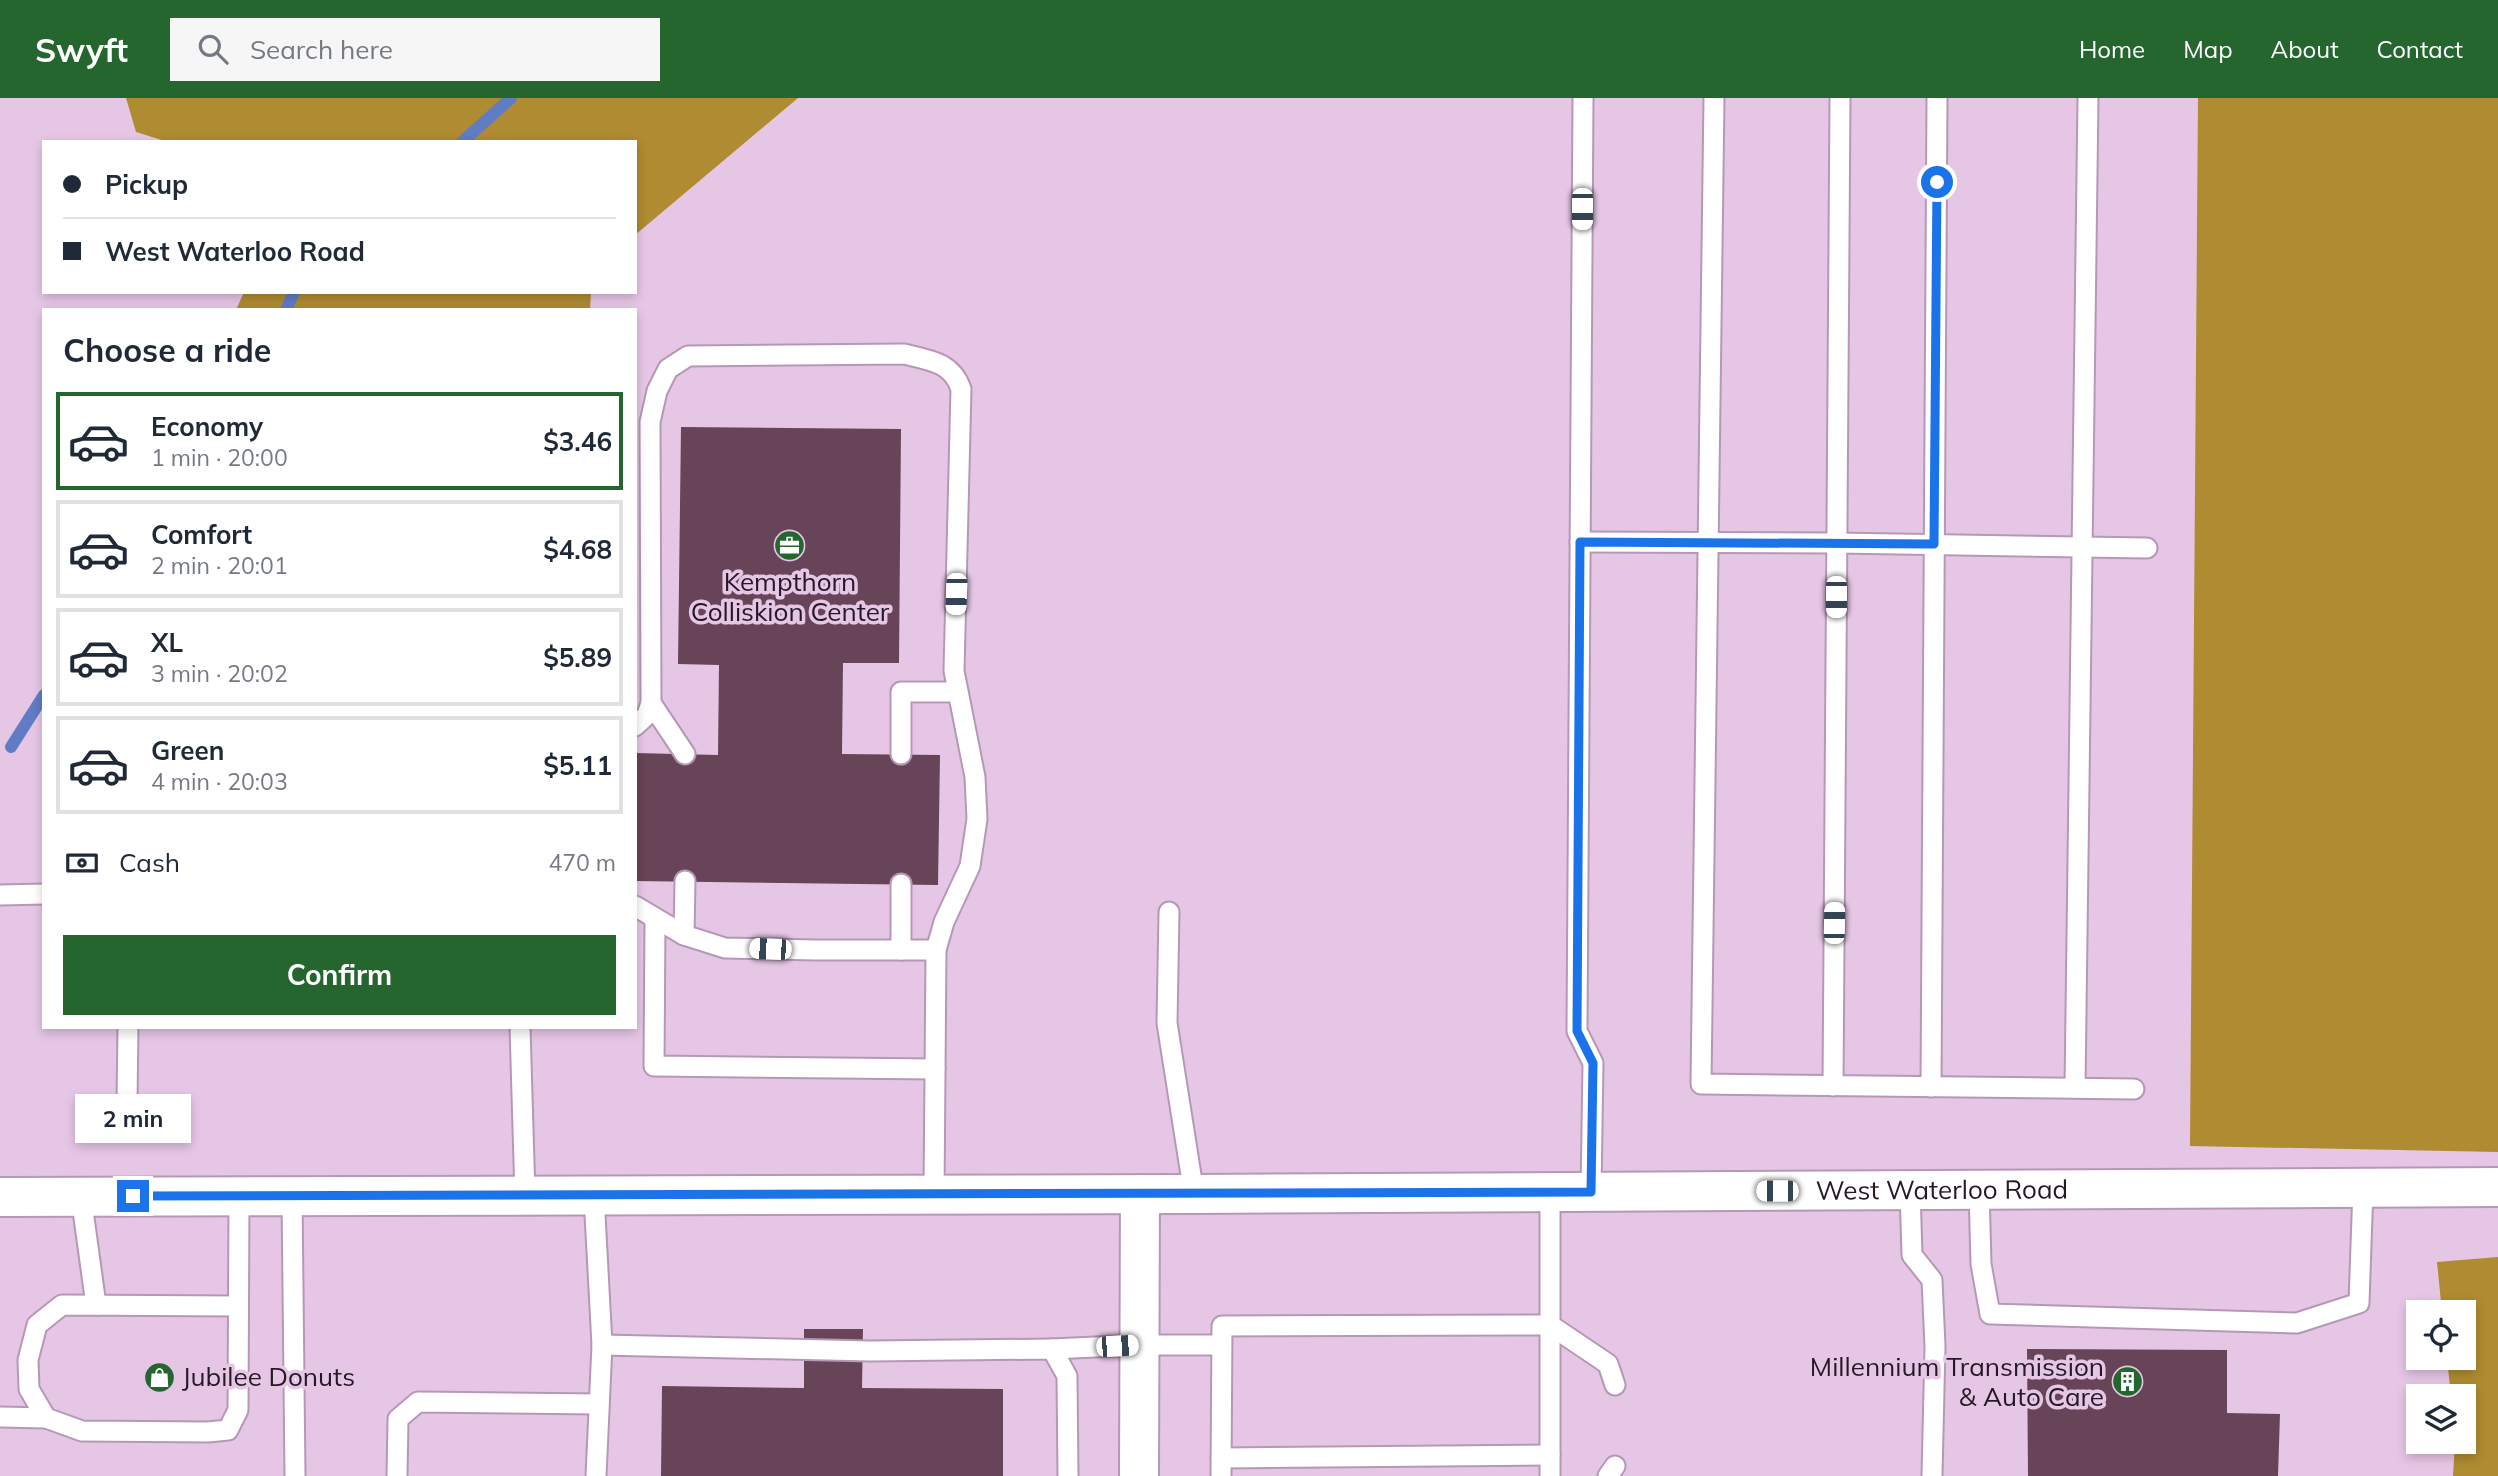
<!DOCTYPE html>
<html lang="en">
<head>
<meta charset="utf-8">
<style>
	body { margin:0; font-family:Mulish,sans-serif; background:#f6f6f7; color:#1f2937; height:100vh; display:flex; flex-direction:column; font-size:26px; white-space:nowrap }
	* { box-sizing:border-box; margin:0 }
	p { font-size:23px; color:#747a83 }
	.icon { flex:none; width:38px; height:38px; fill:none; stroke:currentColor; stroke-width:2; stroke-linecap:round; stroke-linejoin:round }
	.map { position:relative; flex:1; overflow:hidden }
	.panel { position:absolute; left:42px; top:210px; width:595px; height:721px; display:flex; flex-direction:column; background:#fff; border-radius:0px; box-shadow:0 4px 10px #0003 }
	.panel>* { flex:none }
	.top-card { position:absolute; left:42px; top:42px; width:595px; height:154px; border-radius:0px; box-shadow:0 4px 10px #0003; display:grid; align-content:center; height:154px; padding:0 21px; background:#fff }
	.fabs { position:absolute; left:2406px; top:1202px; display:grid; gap:14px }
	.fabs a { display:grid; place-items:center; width:70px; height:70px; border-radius:0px; background:#fff; box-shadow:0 4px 10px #0003; font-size:35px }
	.end { position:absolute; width:32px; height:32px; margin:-16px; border:9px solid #1a73e8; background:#fff; box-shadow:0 0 0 4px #fff }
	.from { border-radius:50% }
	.bubble { position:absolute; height:49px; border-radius:0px; background:#fff; box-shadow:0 4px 10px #0003; font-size:23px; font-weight:700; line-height:49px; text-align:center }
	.car { position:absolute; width:21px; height:42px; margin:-21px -10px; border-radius:9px; box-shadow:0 0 5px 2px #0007; background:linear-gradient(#fff 24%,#345 0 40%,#fff 0 76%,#345 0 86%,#fff 0) }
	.top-card b { display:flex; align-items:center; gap:24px; height:66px; font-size:26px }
	.top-card b+b { border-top:2px solid #e0e1e3 }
	.top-card i { width:18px; height:18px; background:#1f2937 }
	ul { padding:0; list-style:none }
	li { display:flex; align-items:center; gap:21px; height:98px; margin:0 14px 10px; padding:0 7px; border:4px solid #e0e1e3; border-radius:0px }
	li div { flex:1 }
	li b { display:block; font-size:26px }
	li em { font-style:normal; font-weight:700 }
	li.on { border-color:#25662f }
	li>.icon { width:63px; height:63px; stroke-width:1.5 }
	h2 { padding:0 21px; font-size:32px; line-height:84px }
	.pay { display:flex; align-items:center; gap:18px; height:77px; padding:0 21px; font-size:26px }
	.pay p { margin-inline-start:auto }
	.primary-button { display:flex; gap:14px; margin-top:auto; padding:14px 21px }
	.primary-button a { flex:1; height:80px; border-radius:0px; background:#25662f; color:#fff; font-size:28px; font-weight:700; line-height:80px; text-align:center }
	header { display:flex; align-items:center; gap:42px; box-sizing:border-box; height:98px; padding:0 35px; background:#25662f; color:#fff }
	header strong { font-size:33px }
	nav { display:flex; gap:38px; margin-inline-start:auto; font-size:24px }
	.search { width:490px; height:63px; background:#f6f6f7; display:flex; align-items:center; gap:18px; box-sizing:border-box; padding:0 24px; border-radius:0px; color:#747a83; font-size:26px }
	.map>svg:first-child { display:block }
	.forest { fill:#af8b31 }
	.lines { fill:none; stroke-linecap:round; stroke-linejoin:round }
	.stream { stroke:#607cc4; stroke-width:12 }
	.building { fill:#674457 }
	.lane-casing { stroke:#b698b6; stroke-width:23 }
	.street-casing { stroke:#b698b6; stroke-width:42 }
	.secondary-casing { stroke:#b698b6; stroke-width:42 }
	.lane { stroke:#fff; stroke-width:19 }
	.street { stroke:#fff; stroke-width:38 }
	.secondary { stroke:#fff; stroke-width:38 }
	.route { stroke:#1a73e8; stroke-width:9 }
	.labels { text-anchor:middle; stroke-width:7; stroke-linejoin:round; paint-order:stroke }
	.poi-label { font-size:26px; fill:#251925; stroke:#e6c6e5 }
	.street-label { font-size:26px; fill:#251925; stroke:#e6c6e5 }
</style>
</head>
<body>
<header>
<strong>Swyft</strong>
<div class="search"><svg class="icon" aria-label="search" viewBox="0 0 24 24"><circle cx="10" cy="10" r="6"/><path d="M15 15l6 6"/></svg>Search here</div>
<nav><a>Home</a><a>Map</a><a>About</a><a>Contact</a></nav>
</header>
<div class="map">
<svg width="2498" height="1378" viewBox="0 0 2498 1378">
	<rect width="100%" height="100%" fill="#e6c6e5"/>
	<g class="forest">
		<path d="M126 0H798L635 137V44H168L136 34Z"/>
		<path d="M2198 0H2498V1054L2190 1048Z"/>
		<path d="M244 194H591L590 212H236Z"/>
		<path d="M2498 1159V1378H2453L2455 1344H2464V1298H2451L2447 1260H2464V1214H2442L2437 1164Z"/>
	</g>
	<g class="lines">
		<g class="stream">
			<path d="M462 44 511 0"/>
			<path d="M286 212 294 194"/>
			<path d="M11 649 44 597"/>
		</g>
	</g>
	<g class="building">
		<path d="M681 329 901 331 899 565H843L842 656 940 657 938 787 635 783V655L718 657 719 567 678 566Z"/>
		<path d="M804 1231H863L862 1290 1003 1291V1378H661L662 1288 804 1290Z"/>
		<path d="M2027 1251 2227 1252V1315L2280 1316 2278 1378H2028Z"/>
	</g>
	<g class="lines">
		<defs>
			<g id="lane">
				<path d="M1583 0 1577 933 1593 965 1591 1094"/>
				<path d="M1714 0 1701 986 2134 991"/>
				<path d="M1580 444 1837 445 2147 450"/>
				<path d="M651 605 685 656"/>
				<path d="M635 628 647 617 651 605 650 324 657 293 668 271 688 258 904 256C929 262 952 264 961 291L954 573 975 679 977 721 970 768 944 824 936 852 934 1097"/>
				<path d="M901 656V594H958"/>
				<path d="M901 786V852"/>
				<path d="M0 797 44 796"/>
				<path d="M635 808 684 837 725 850 815 852H936"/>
				<path d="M1169 814 1167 925 1194 1096"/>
				<path d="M655 820 654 968 935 971"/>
				<path d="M684 837 685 783"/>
				<path d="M520 929 525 1098"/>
				<path d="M1833 988 1840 0"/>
				<path d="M1931 989 1937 0"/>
				<path d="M2075 990 2088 0"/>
				<path d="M127 1003 128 929"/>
				<path d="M1910 1092 1912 1157 1932 1182 1935 1248 1932 1378"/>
				<path d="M1979 1092 1981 1166 1990 1216 2297 1225 2359 1205 2363 1090"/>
				<path d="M1550 1094V1378"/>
				<path d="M81 1098 96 1207"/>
				<path d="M292 1098 295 1378"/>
				<path d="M594 1098 602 1247 596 1378"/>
				<path d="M238 1208 62 1207 37 1227 28 1262 29 1291 46 1320 82 1333 208 1334 228 1332 238 1312 239 1098"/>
				<path d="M602 1247 870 1253 1052 1251 1067 1278 1068 1378"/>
				<path d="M1052 1251 1138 1247H1221"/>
				<path d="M0 1319 46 1320"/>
				<path d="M1221 1360 1550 1357"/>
				<path d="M397 1378 398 1321 418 1304 599 1306"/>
				<path d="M1221 1378 1222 1228 1550 1227 1608 1266 1615 1287"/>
				<path d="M1608 1378 1615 1368"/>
			</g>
			<path id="street" d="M1139 1378 1140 1096"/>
			<g id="secondary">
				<path id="s1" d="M0 1099 1194 1096 2498 1089"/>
			</g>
		</defs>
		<use href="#lane" class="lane-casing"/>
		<use href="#street" class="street-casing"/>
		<use href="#secondary" class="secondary-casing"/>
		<use href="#lane" class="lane"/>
		<use href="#street" class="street"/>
		<use href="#secondary" class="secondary"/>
	</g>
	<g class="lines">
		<path class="route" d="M133 1098 1591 1094 1593 965 1577 933 1580 444 1934 446 1937 84"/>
	</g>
	<defs>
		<symbol id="office-disc" viewBox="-11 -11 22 22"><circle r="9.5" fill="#25662f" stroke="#e6c6e5"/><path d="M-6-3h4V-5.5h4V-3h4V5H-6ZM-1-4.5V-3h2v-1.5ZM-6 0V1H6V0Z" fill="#fff"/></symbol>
		<symbol id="shop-disc" viewBox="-11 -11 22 22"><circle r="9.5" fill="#25662f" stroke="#e6c6e5"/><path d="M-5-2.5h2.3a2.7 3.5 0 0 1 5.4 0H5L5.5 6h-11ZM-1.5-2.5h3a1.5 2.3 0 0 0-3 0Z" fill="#fff"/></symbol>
		<symbol id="building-disc" viewBox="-11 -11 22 22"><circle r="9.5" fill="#25662f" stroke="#e6c6e5"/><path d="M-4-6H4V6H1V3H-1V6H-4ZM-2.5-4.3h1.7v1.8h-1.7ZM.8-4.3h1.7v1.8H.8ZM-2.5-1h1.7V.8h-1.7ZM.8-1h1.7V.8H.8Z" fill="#fff"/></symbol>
	</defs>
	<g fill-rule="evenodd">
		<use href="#office-disc" x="772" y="430" width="35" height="35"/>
		<use href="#shop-disc" x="142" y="1262" width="35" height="35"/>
		<use href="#building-disc" x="2110" y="1266" width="35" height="35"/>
	</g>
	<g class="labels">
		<g class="poi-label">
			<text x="790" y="493">Kempthorn<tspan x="790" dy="30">Colliskion Center</tspan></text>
			<text x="2104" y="1278" text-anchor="end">Millennium Transmission<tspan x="2104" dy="30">&amp; Auto Care</tspan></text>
			<text x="182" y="1288" text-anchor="start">Jubilee Donuts</text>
		</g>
		<g class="street-label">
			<text dy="9" stroke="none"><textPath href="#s1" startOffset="1942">West Waterloo Road</textPath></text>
		</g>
	</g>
</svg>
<div class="fabs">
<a><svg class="icon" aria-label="locate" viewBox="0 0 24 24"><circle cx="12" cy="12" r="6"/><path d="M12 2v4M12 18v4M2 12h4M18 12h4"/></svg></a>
<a><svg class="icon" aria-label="layers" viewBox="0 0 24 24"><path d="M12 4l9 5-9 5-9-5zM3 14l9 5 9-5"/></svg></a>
</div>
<i class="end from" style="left:1937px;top:84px"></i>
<i class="end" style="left:133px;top:1098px"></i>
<div class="bubble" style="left:75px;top:996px;width:116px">2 min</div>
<i class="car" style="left:1582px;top:111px;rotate:180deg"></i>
<i class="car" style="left:956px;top:496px;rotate:182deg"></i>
<i class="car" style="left:1836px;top:499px;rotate:180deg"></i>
<i class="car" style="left:1834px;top:825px;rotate:1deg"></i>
<i class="car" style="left:770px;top:851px;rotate:272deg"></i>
<i class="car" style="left:1777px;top:1093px;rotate:270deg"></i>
<i class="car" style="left:1117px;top:1248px;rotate:87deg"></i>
<div class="top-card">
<b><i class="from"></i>Pickup</b>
<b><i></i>West Waterloo Road</b>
</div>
<section class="panel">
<h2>Choose a ride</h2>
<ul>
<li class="on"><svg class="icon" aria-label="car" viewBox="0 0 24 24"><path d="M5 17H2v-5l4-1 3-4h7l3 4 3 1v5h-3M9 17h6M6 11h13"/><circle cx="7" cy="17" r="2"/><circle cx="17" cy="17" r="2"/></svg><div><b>Economy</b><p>1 min · 20:00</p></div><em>$3.46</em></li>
<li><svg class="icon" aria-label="car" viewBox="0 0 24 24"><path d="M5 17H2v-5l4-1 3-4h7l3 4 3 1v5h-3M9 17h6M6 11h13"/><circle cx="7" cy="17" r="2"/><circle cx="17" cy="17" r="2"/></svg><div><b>Comfort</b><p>2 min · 20:01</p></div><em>$4.68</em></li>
<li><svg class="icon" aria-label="car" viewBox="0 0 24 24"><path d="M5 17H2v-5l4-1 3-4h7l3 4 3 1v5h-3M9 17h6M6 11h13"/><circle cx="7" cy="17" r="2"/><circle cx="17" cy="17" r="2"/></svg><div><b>XL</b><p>3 min · 20:02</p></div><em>$5.89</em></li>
<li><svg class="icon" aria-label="car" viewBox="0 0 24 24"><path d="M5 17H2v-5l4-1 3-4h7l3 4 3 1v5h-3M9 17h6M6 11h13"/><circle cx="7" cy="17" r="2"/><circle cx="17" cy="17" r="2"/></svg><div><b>Green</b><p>4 min · 20:03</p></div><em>$5.11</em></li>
</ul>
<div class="pay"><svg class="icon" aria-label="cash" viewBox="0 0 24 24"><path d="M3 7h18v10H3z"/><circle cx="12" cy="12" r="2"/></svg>Cash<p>470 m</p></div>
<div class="primary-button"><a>Confirm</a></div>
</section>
</div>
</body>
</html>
